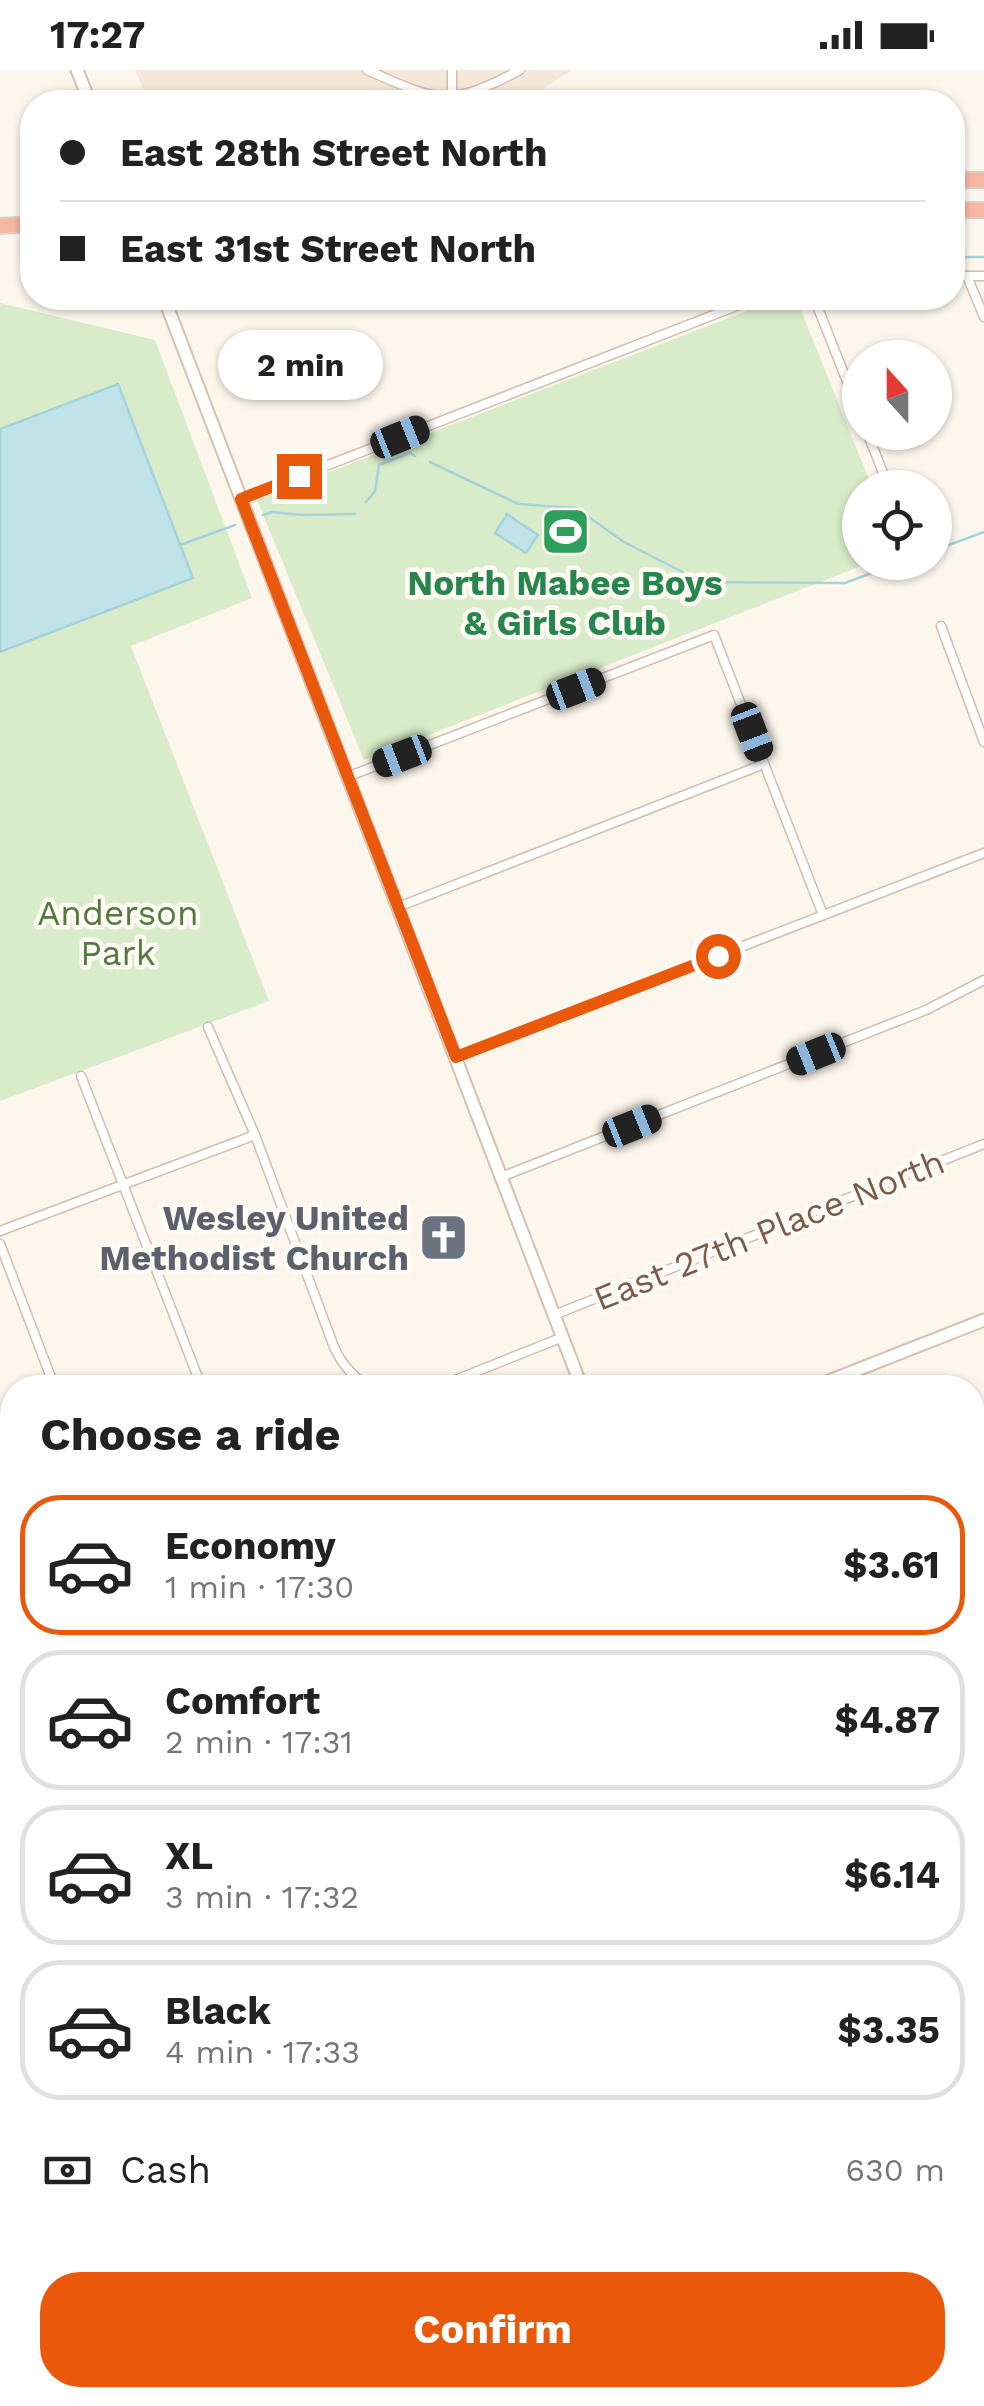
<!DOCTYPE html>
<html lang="en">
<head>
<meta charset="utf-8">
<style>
	body { margin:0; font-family:"Work Sans",sans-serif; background:#f6f6f6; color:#222; height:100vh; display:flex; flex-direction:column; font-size:38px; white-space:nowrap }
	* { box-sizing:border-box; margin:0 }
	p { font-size:32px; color:#767676 }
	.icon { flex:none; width:55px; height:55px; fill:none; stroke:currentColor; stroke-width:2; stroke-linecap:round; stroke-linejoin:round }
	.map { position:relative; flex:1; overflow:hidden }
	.panel { position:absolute; left:0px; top:1305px; width:985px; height:1032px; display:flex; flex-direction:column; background:#fff; border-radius:40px 40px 0 0; box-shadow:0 2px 8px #0004 }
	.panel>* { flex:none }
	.guide { position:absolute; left:20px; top:20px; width:945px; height:220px; border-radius:40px; box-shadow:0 2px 8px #0004; display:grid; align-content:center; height:220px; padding:0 40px; background:#fff }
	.needle { width:65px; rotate:339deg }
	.buttons { position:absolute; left:842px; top:270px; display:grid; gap:20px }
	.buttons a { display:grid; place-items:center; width:110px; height:110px; border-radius:50%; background:#fff; box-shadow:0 2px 8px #0004; font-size:50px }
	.end { position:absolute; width:45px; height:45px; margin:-22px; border:12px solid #ea580c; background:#fff; box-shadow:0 0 0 5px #fff }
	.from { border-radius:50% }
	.bubble { position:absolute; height:70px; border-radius:35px; background:#fff; box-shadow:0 2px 8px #0004; font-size:32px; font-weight:700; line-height:70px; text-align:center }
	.car { position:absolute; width:30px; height:60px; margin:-30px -15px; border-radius:12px; box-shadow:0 0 8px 2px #0007; background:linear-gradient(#222 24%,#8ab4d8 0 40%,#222 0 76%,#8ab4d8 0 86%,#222 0) }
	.guide b { display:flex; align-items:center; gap:35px; height:95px; font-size:38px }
	.guide b+b { border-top:2px solid #e0e0e0 }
	.guide i { width:25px; height:25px; background:#222 }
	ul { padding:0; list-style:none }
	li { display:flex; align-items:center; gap:30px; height:140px; margin:0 20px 15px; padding:0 20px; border:5px solid #e0e0e0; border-radius:40px }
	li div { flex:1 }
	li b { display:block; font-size:38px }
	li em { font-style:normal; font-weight:700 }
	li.active { border-color:#ea580c }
	li>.icon { width:90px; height:90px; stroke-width:1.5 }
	h2 { padding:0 40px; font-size:45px; line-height:120px }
	.pay { display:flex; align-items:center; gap:25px; height:110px; padding:0 40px; font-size:38px }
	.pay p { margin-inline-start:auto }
	.action { display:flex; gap:20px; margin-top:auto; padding:20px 40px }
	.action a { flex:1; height:115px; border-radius:40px; background:#ea580c; color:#fff; font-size:40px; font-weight:700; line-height:115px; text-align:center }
	.status { display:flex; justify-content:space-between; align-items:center; height:70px; padding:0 50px; background:#fff; direction:ltr }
	.status svg { height:28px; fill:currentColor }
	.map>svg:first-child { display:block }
	.residential { fill:#f5e8da }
	.green { fill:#d8ecc9 }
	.water { fill:#bfe3e8; stroke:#a5d3da; stroke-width:2.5 }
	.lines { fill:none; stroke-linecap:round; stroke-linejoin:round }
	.stream { stroke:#a5d3da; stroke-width:2.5 }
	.street-casing { stroke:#d1beb0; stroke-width:11 }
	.secondary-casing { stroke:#d6c0b0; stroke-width:15 }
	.highway-casing { stroke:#dad1cd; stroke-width:18 }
	.street { stroke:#fff; stroke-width:8 }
	.secondary { stroke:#fff; stroke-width:11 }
	.highway { stroke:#f7b7a3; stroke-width:14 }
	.route { stroke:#ea580c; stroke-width:12 }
	.labels { text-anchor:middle; stroke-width:9; stroke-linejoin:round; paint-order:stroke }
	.leisure-label { font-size:35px; font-weight:bold; fill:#27864d; stroke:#fffaf3 }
	.park-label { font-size:35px; fill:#537a41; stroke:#fffaf3 }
	.worship-label { font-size:35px; font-weight:bold; fill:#5b616d; stroke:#fffaf3; text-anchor:end }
	.street-label { font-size:35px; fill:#7a5c4d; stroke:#fffaf3 }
</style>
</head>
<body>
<div class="status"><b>17:27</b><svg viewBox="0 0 49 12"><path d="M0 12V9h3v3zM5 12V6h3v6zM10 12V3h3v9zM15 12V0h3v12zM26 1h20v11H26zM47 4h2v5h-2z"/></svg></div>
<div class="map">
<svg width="984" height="2336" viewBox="0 0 984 2336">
	<rect width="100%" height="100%" fill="#fdf6ec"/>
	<path class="residential" d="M135 0H572L540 21 426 32H149Z"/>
	<g class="green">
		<path d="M780 228H796L872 417 860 418V492L869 493 364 690 257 430Z"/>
		<path d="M0 233 155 270 252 528 131 576 269 931 0 1031Z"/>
		<path d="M0 1993 12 2002V2189L0 2182Z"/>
	</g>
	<g class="water">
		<path d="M118 314 193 508 0 582V359Z"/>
		<path d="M507 444 538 465 526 483 495 463Z"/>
	</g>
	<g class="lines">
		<g class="stream">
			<path d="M952 187H984"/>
			<path d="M430 392 518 434 576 438 624 472 702 512 845 513 901 492"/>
			<path d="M366 432 375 421 379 395 410 383 415 386"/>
			<path d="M263 445 272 442 300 445 355 444"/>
			<path d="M180 475 235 455"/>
			<path d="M935 480 984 462"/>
		</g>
		<defs>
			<g id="street">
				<path d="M367 0C439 32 448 38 520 0"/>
				<path d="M452 27V0"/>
				<path d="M952 206H984"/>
				<path d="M967 206 984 247"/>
				<path d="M814 228 860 344"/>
				<path d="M867 362 889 418"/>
				<path d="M241 429 757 228"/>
				<path d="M941 556 984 672"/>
				<path d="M347 707 714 565 823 845"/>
				<path d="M398 837 764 694"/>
				<path d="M208 957 255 1065 334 1277C342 1295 353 1306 369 1318"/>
				<path d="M456 987 984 783"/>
				<path d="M81 1006 202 1318"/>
				<path d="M501 1107 926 940 984 910"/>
				<path d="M0 1161 255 1065"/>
				<path d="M0 1174 55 1318"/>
				<path d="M554 1245 984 1074"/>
				<path d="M435 1318 563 1267"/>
				<path d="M0 1486 12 1517"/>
				<path d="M972 1595 984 1590"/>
				<path d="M0 1648 12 1644"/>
				<path d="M972 1757 984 1752"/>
				<path d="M0 1807 12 1802"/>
				<path d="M972 1918 984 1914"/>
				<path d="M0 1997 12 1998"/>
				<path d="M0 2067 12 2074"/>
				<path d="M972 2080 984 2075"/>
				<path d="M0 2081 12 2086"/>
				<path d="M972 2241 984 2236"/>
				<path d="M972 2248 984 2278"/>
				<path d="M242 2325 250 2336"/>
				<path d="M808 2325 812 2336"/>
				<path d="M567 2336 580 2325"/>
				<path d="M919 2336 947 2325"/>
			</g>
			<g id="secondary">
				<path d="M77 0 90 32"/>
				<path d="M164 228 582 1318"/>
				<path d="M811 1318 984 1250"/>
				<path d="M972 1433 984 1429"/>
				<path d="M0 1762 12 1757"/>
				<path d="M967 2325 971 2336"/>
			</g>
			<g id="highway">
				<path d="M952 110H984"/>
				<path d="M952 140H984"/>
				<path d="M0 156 32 154"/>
			</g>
		</defs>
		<use href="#street" class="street-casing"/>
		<use href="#secondary" class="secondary-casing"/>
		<use href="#highway" class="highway-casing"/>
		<use href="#street" class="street"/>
		<use href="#secondary" class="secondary"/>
		<use href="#highway" class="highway"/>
	</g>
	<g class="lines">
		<path class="route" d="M299 406 241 429 456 987 718 886"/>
	</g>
	<defs>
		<symbol id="stadium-square" viewBox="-11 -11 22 22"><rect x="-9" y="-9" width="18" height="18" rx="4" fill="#2e9e5b" stroke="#fffaf3"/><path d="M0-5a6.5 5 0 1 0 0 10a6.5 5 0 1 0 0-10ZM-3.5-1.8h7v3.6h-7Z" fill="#fff"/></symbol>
		<symbol id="church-square" viewBox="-11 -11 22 22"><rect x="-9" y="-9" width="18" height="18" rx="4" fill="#6b7280" stroke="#fffaf3"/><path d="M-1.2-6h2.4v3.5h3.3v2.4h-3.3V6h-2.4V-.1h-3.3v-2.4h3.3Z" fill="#fff"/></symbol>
	</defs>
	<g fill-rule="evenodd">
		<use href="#stadium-square" x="538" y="434" width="55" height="55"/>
		<use href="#church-square" x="416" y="1140" width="55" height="55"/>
	</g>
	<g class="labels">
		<g class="leisure-label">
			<text x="565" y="525">North Mabee Boys<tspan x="565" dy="40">&amp; Girls Club</tspan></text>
		</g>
		<g class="park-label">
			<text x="118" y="855">Anderson<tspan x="118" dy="40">Park</tspan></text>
		</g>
		<g class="worship-label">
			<text x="409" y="1160">Wesley United<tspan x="409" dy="40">Methodist Church</tspan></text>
		</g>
		<g class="street-label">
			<text transform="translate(769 1160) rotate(-22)" y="12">East 27th Place North</text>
		</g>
	</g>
</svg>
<div class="buttons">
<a><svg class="needle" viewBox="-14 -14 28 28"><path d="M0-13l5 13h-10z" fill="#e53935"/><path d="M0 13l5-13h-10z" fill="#767676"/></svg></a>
<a><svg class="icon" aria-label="locate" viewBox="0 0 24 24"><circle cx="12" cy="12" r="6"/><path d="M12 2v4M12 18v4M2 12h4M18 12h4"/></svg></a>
</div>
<i class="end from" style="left:718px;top:886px"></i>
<i class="end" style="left:299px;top:406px"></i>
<div class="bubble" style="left:218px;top:260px;width:165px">2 min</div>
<i class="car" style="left:400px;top:367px;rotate:68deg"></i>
<i class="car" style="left:576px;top:619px;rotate:69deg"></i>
<i class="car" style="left:752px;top:662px;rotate:159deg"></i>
<i class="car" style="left:402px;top:686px;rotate:249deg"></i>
<i class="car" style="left:816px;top:984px;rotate:248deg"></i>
<i class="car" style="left:632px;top:1056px;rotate:68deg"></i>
<div class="guide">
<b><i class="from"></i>East 28th Street North</b>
<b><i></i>East 31st Street North</b>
</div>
<section class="panel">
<h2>Choose a ride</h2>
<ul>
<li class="active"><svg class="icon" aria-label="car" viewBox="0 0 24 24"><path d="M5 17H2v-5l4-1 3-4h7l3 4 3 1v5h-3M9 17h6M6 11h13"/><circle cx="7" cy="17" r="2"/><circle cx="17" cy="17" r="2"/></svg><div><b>Economy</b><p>1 min · 17:30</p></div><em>$3.61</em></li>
<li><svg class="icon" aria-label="car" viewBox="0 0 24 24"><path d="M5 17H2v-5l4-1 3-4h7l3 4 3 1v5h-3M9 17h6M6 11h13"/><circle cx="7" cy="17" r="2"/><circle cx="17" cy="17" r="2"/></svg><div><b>Comfort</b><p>2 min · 17:31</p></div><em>$4.87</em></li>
<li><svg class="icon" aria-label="car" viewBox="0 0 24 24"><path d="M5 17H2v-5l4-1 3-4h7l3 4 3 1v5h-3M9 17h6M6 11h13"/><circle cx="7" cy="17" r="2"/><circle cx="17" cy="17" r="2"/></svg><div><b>XL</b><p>3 min · 17:32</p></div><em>$6.14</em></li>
<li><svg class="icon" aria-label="car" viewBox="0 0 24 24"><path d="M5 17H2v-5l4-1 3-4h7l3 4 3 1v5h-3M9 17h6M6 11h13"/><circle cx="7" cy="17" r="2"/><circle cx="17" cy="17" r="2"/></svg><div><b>Black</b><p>4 min · 17:33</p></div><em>$3.35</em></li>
</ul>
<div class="pay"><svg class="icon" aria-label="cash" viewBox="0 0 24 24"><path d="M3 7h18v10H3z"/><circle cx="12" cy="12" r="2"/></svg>Cash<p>630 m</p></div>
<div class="action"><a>Confirm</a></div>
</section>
</div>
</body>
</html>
